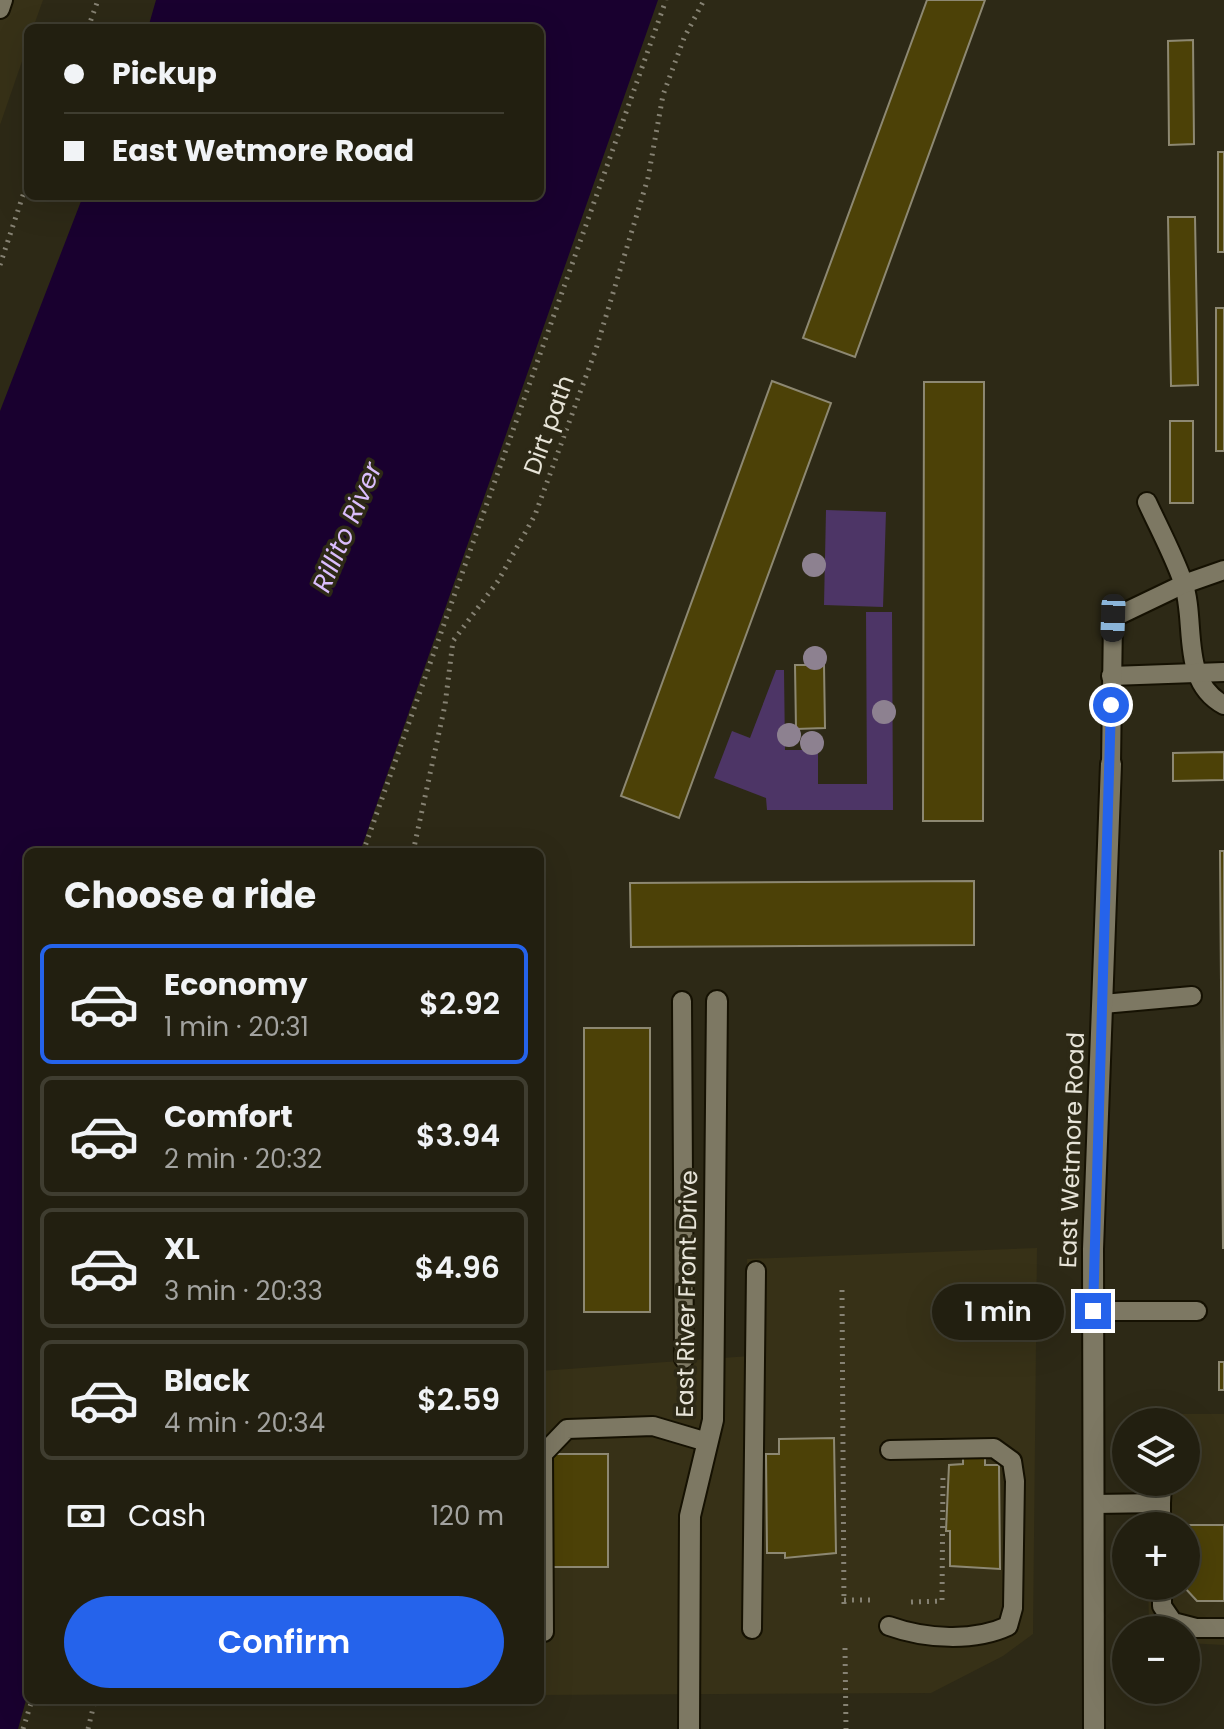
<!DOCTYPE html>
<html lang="en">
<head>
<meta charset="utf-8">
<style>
	body { margin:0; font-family:Poppins,sans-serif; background:#2a2719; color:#f1f3f6; height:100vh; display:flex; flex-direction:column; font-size:30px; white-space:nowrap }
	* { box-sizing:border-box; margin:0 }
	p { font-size:26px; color:#a2a29f }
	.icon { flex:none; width:44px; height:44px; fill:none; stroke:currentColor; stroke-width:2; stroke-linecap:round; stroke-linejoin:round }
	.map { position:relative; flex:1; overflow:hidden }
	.drawer { position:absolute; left:24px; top:848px; width:520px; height:856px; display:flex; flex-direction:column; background:#221f10; border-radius:12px; box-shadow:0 8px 32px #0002,0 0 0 2px #3f3d30 }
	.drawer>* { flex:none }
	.banner { position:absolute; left:24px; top:24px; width:520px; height:176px; border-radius:12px; box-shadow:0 8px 32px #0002,0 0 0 2px #3f3d30; display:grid; align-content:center; height:176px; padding:0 40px; background:#221f10 }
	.buttons { position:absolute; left:1112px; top:1408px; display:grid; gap:16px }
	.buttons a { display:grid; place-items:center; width:88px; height:88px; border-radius:50%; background:#221f10; box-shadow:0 8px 32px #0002,0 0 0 2px #3f3d30; font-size:40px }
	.end { position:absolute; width:36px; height:36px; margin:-18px; border:10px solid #2563eb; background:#fff; box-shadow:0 0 0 4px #fff }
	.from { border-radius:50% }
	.bubble { position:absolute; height:56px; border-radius:28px; background:#221f10; box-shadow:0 8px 32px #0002,0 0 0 2px #3f3d30; font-size:26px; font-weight:600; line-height:56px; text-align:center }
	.car { position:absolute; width:24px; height:48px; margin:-24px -12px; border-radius:10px; box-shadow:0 0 6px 2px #0007; background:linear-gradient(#222 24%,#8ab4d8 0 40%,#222 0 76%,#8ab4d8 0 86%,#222 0) }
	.banner b { display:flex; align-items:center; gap:28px; height:76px; font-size:30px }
	.banner b+b { border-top:2px solid #3f3d30 }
	.banner i { width:20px; height:20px; background:#f1f3f6 }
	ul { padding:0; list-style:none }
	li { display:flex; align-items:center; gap:24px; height:120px; margin:0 16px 12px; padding:0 24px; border:4px solid #3f3d30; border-radius:12px }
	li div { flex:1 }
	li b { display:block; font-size:30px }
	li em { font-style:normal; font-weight:600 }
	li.current { border-color:#2563eb }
	li>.icon { width:72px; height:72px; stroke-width:1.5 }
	h2 { padding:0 40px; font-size:36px; line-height:96px }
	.pay { display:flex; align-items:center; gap:20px; height:88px; padding:0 40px; font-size:30px }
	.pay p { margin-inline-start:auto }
	.button { display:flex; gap:16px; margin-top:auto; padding:16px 40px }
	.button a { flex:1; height:92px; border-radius:48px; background:#2563eb; color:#fff; font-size:32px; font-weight:600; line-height:92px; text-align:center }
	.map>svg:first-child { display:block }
	.built { fill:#373117 }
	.green { fill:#4d3566 }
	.water { fill:#19002f }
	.building { fill:#4c4107; stroke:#8d8872; stroke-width:2 }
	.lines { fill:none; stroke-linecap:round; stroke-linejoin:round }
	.service-casing { stroke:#151102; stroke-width:22 }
	.minor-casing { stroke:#151102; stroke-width:24 }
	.path { stroke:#868273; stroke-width:5; stroke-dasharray:2 6; stroke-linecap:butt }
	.service { stroke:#7d7863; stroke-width:18 }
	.minor { stroke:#7d7863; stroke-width:20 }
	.tree { fill:#8d8190 }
	.route { stroke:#2563eb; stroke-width:10 }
	.labels { text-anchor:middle; stroke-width:7; stroke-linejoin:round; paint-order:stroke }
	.street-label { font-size:24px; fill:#e7e4d8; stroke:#2d2916 }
	.water-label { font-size:26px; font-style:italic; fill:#dabdfc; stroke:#2d2916 }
</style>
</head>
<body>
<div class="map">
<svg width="1224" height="1729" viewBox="0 0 1224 1729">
	<rect width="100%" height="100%" fill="#2d2916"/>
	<g class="built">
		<path d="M0 0H43L33 28H28V44L0 125Z"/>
		<path d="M1037 1248 1033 1634 1003 1656 931 1693 540 1695V1371L750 1356 747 1259Z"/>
		<path d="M1143 1414H1224V1645L1186 1643V1630H1157L1149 1622 1148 1586H1186V1526H1146L1145 1482H1186V1422H1143Z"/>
	</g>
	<g class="green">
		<path d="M826 510 886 512 883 607 824 605Z"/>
		<path d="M866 612H892L893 810H767L766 798 714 778 732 731 750 738 776 670H784L785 750H818V784H867Z"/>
	</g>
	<path class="water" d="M156 0H658L360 852H28V1693L18 1729H0V411L83 196H540V28H148Z"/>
	<g class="building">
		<path d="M927 0H985L855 357 803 338Z"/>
		<path d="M1193 40 1194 144 1169 145 1168 41Z"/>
		<rect x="1218" y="152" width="6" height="100"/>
		<path d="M1168 217H1195L1198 385 1171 386Z"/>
		<rect x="1216" y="308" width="8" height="143"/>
		<path d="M772 381 831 403 679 818 621 796Z"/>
		<path d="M924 382H984L983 821H923Z"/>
		<rect x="1170" y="421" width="23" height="82"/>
		<path d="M795 665H824L825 728 796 729Z"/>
		<path d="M1224 752V780L1173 781V753Z"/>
		<path d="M1220 851H1224L1223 1249Z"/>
		<path d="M974 881V945L631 947 630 883Z"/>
		<rect x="584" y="1028" width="66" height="284"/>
		<rect x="1219" y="1362" width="5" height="28"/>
		<path d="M834 1438 836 1553 785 1558V1553H767L766 1454H779V1439Z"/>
		<rect x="553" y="1454" width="55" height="113"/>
		<path d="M963 1458H985V1465H999L1000 1569 950 1566V1531H946L949 1465 963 1464Z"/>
		<path d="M1185 1525H1224V1601H1197L1185 1588Z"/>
	</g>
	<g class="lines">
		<defs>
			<g id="service">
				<path d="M0 9 3 0"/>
				<path d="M1147 502C1159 528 1173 554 1183 582 1197 622 1179 681 1224 705"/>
				<path d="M1111 676 1224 672"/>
				<path d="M1111 764 1113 618 1184 584 1224 570"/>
				<path d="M682 1001 684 1359"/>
				<path d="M1103 1004 1192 996"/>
				<path d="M1093 1311H1197"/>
				<path d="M1161 1503V1526"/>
				<path d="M1094 1504 1161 1503 1162 1482"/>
				<path d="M1162 1586V1606L1173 1622 1196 1628H1224"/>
				<path d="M889 1626C925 1639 974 1642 1008 1626L1013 1608 1015 1481 1012 1461 994 1448 890 1450"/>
				<path d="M752 1629 756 1271"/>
				<path d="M544 1632 543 1454 567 1429 653 1426 707 1442"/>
			</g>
			<g id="minor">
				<path d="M689 1729 690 1516 713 1420 717 1001"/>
				<path d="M1094 1729 1093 1249 1111 764"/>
			</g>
		</defs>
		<use href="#service" class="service-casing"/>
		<use href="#minor" class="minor-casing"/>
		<g class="path">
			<path d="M88 28 98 0"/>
			<path d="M0 265 28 180"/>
			<path d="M363 852 666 0"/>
			<path d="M413 852 445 705 453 641 498 581 535 515 596 349 648 178 663 95 684 38 704 0"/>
			<path d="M842 1290 844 1607"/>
			<path d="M844 1600H873"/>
			<path d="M911 1602 942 1601 943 1472"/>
			<path d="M845 1648 846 1729"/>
			<path d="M23 1729 32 1700"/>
			<path d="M88 1729 95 1700"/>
		</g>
		<use href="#service" class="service"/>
		<use href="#minor" class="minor"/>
	</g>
	<g class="tree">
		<circle cx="814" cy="565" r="12"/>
		<circle cx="815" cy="658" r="12"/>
		<circle cx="884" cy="712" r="12"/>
		<circle cx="789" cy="735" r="12"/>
		<circle cx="812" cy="743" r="12"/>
	</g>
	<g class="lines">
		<path class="route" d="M1093 1311 1111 705"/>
	</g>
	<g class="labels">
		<g class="street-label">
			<text transform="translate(549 425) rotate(-70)" y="8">Dirt path</text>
			<text transform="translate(1072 1150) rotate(-88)" y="8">East Wetmore Road</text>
			<text transform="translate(687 1294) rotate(-89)" y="8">East River Front Drive</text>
		</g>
		<g class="water-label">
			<text transform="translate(347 527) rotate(-67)" y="9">Rillito River</text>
		</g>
	</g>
</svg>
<div class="buttons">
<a><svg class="icon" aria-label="layers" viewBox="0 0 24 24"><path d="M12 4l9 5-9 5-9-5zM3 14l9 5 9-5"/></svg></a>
<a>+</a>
<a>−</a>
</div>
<i class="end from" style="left:1111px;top:705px"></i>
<i class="end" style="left:1093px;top:1311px"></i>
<div class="bubble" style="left:932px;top:1284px;width:132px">1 min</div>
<i class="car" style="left:1113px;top:618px;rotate:182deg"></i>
<div class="banner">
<b><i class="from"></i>Pickup</b>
<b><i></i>East Wetmore Road</b>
</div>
<section class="drawer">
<h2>Choose a ride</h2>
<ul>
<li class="current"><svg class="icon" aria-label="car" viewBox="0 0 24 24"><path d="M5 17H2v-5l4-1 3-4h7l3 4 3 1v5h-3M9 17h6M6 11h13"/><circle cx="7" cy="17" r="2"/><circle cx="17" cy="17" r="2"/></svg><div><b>Economy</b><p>1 min · 20:31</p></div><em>$2.92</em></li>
<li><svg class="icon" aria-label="car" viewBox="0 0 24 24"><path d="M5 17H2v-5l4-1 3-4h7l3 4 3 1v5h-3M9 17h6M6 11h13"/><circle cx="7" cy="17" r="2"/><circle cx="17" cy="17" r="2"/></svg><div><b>Comfort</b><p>2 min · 20:32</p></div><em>$3.94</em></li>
<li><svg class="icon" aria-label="car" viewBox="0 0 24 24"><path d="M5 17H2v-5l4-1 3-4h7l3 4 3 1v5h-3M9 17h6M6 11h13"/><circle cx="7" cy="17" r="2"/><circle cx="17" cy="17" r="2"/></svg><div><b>XL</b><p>3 min · 20:33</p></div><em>$4.96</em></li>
<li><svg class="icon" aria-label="car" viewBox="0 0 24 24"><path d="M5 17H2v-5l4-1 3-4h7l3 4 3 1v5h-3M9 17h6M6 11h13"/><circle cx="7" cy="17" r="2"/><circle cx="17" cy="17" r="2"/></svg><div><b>Black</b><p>4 min · 20:34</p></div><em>$2.59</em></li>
</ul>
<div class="pay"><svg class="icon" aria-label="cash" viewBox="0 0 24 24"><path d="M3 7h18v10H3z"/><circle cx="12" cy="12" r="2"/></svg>Cash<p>120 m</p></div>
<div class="button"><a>Confirm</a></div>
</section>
</div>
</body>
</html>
